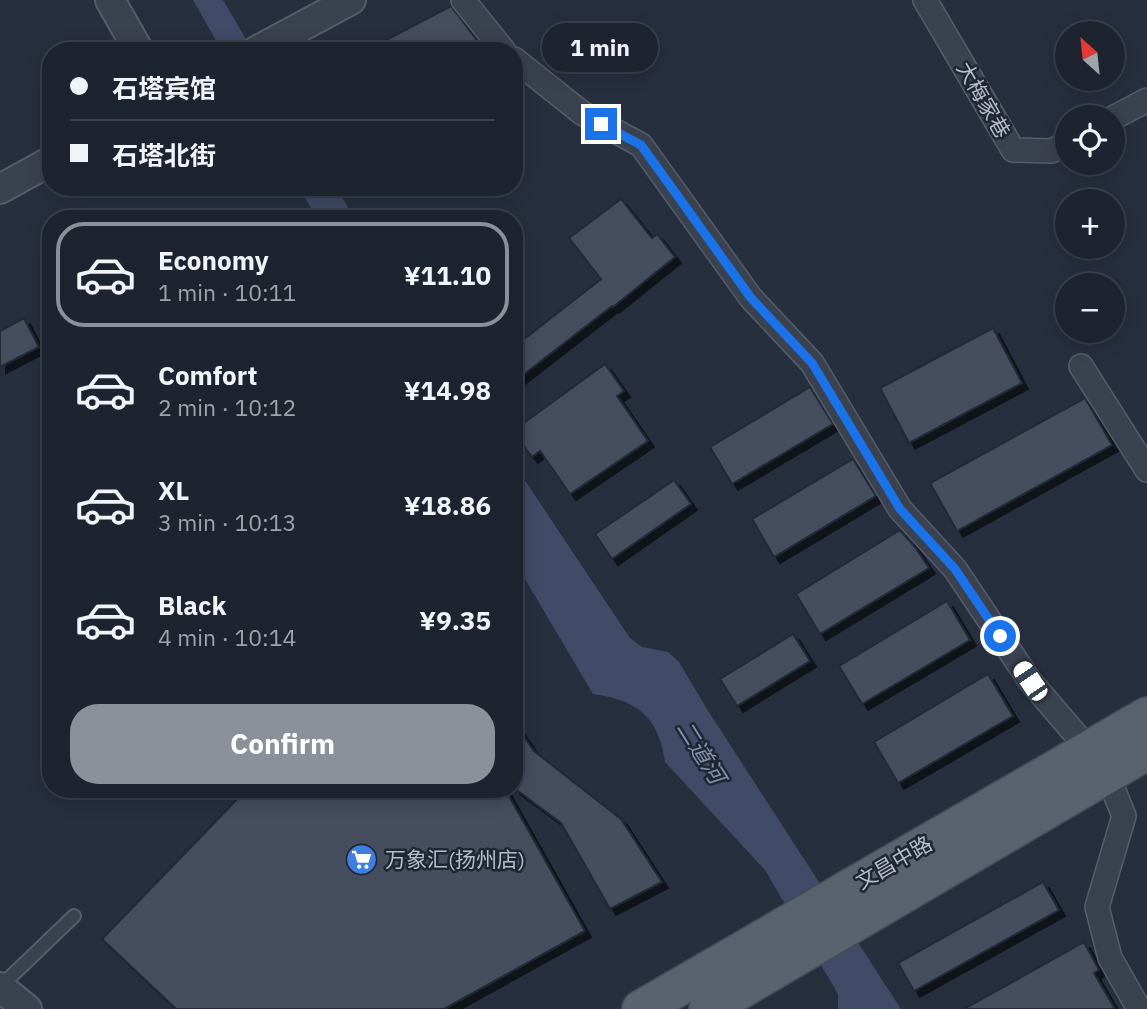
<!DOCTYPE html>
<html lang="en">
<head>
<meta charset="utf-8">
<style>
	body { margin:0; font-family:"IBM Plex Sans","Noto Sans SC",sans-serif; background:#2a2f3b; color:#f1f3f6; height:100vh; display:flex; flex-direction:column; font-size:26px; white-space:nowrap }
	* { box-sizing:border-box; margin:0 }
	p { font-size:23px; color:#a0a4aa }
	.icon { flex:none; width:38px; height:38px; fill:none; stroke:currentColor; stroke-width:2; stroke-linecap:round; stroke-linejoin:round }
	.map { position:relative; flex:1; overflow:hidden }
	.drawer { position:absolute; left:42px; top:210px; width:481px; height:588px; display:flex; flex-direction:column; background:#1d232f; border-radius:28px; box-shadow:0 4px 18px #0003,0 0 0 2px #3b404b }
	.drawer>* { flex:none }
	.banner { position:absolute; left:42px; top:42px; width:481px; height:154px; border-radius:28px; box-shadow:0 4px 18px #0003,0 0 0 2px #3b404b; display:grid; align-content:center; height:154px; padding:0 28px; background:#1d232f }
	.needle { width:46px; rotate:333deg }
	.fabs { position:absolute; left:1055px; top:21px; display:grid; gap:14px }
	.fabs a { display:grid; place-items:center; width:70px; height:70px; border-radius:50%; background:#1d232f; box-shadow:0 4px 18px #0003,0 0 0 2px #3b404b; font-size:35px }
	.end { position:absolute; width:32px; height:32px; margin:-16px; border:9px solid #1a73e8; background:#fff; box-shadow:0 0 0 4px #fff }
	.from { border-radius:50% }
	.bubble { position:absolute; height:49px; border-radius:24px; background:#1d232f; box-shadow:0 4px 18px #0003,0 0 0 2px #3b404b; font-size:23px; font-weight:700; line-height:49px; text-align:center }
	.car { position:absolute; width:21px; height:42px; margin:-21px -10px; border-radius:9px; box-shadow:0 0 5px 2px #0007; background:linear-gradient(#fff 24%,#345 0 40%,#fff 0 76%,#345 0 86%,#fff 0) }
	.banner b { display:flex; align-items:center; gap:24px; height:66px; font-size:26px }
	.banner b+b { border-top:2px solid #3b404b }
	.banner i { width:18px; height:18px; background:#f1f3f6 }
	ul { padding:12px 0 0; list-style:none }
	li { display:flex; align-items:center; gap:21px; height:105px; margin:0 14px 10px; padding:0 14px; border:4px solid transparent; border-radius:28px }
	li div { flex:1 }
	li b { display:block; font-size:26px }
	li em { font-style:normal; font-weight:700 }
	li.on { border-color:#8c9099 }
	li>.icon { width:63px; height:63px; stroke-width:1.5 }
	.action { display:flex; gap:14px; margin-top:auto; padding:14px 28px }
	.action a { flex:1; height:80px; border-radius:28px; background:#8c9099; color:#fff; font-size:28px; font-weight:700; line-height:80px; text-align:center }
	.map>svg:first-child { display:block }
	.water { fill:#3f4b67 }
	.building { fill:#444d5e; stroke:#222936; stroke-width:2; filter:url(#shadow) }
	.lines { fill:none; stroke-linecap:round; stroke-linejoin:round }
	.service-casing { stroke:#565d6a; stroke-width:16 }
	.minor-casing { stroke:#565d6a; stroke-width:26 }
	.tertiary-casing { stroke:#565d6a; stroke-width:32 }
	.primary-casing { stroke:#454b58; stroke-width:40 }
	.service { stroke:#3b424f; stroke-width:12 }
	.minor { stroke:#3b424f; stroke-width:23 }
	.tertiary { stroke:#3b424f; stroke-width:28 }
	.primary { stroke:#5a616f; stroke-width:37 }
	.route { stroke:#1a73e8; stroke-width:9 }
	.labels { text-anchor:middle; stroke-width:5; stroke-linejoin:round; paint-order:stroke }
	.street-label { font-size:21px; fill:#b8bdca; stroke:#202734 }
	.poi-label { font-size:21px; fill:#b8bdca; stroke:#202734; text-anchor:start }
	.water-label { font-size:23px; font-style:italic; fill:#8290af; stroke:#202734 }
</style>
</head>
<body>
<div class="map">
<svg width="1147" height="1009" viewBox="0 0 1147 1009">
	<defs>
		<filter id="shadow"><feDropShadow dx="6" dy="6" stdDeviation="0" flood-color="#0009"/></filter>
	</defs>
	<rect width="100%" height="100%" fill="#272f3f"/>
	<g class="water">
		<path d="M193 0H223L253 51H222Z"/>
		<path d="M299 187H336L355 219H317Z"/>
		<path d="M514 464 630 638 642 647 668 652 679 662 707 709 901 1009H838V994L765 870 665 762C659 717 637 700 593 694L515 562Z"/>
	</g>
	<g class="building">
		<path d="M451 6 485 51H365Z"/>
		<path d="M621 199 652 238 657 234 675 257 613 307 612 306 514 382V347L601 279 569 238Z"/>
		<path d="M24 318 39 347 0 367V331Z"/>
		<path d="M993 328 1022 383 909 443 880 388Z"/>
		<path d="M605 364 624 391 617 396 648 441 570 494 540 451 532 457 514 433V430Z"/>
		<path d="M810 387 833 424 732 484 710 447Z"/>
		<path d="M1085 398 1112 445 957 531 930 483Z"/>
		<path d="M853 459 876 496 774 557 752 519Z"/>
		<path d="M674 480 691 504 612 559 595 534Z"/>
		<path d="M900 530 915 547 929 568 820 634 796 594Z"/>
		<path d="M947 601 970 640 862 704 839 666Z"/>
		<path d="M793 634 810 661 737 706 720 679Z"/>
		<path d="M988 674 1013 716 898 783 874 742Z"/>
		<path d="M514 722 534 751 621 819 662 882 610 909 561 823 514 788Z"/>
		<path d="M247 789H505L585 931 444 1009H176L102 939Z"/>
		<path d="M1043 882 1059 910 914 991 898 963Z"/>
		<path d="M1084 942 1099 970 1094 973 1115 1009H964Z"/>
	</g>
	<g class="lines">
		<defs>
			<path id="service" d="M0 987 74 916"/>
			<g id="minor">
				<path d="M463 0 504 51"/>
				<path d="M925 0 1013 150 1052 151 1068 142"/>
				<path d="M514 59 582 113 641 145 751 298 812 363 900 509 955 569 1030 681 1089 750"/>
				<path d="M1113 118 1147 100"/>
				<path d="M1081 366 1147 470"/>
				<path d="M1107 774 1124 816 1097 907 1110 958 1139 1009"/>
			</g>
			<g id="tertiary">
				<path d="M110 0 139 51"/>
				<path d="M256 51 351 0"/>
				<path d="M0 189 51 161"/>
				<path d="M0 987 27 1009"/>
			</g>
			<g id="primary">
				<path d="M641 1009 1147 716"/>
				<path d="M708 1009 1147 751"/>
			</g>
		</defs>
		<use href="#service" class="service-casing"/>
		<use href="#minor" class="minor-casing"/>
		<use href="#tertiary" class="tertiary-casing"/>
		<use href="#primary" class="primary-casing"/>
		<use href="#service" class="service"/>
		<use href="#minor" class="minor"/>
		<use href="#tertiary" class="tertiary"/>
		<use href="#primary" class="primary"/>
	</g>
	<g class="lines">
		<path class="route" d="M601 124 641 145 751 298 812 363 900 509 955 569 1000 636"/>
	</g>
	<defs>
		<symbol id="supermarket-disc" viewBox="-11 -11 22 22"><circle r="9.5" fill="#3f7fe0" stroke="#202734"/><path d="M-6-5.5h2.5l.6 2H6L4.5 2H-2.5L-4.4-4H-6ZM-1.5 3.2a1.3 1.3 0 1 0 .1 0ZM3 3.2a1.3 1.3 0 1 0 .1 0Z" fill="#fff"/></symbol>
	</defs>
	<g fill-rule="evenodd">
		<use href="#supermarket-disc" x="344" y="842" width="35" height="35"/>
	</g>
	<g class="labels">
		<g class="street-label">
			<text transform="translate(983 100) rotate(60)" y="7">大梅家巷</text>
			<text transform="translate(894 863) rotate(-30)" y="7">文昌中路</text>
		</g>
		<g class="poi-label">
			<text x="385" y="867">万象汇(扬州店)</text>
		</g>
		<g class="water-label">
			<text transform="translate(701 752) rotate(58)" y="8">二道河</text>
		</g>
	</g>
</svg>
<div class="fabs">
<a><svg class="needle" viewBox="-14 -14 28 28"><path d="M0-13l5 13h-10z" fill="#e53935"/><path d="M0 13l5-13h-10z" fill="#a0a4aa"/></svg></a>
<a><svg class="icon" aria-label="locate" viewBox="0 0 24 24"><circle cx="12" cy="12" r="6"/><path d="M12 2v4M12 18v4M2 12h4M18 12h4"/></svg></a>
<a>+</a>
<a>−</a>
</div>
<i class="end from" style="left:1000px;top:636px"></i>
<i class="end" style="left:601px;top:124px"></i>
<div class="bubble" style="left:542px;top:23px;width:116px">1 min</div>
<i class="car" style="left:1030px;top:681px;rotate:326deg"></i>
<div class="banner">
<b><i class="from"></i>石塔宾馆</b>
<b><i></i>石塔北街</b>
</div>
<section class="drawer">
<ul>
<li class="on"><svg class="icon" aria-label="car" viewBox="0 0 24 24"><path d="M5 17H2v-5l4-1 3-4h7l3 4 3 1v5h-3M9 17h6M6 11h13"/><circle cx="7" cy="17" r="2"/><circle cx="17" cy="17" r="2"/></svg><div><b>Economy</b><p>1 min · 10:11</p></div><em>¥11.10</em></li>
<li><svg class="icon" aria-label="car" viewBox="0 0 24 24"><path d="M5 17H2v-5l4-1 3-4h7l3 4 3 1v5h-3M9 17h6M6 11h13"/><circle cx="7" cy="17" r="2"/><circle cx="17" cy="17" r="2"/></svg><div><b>Comfort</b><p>2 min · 10:12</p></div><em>¥14.98</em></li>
<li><svg class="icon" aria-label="car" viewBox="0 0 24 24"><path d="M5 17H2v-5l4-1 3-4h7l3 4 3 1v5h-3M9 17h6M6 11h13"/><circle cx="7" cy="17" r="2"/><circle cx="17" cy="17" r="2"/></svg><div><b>XL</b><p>3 min · 10:13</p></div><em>¥18.86</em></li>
<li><svg class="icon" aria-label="car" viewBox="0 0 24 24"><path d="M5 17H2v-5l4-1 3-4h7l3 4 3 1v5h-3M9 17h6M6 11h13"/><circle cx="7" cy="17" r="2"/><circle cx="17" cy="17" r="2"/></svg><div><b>Black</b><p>4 min · 10:14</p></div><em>¥9.35</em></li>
</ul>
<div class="action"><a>Confirm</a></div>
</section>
</div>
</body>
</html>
